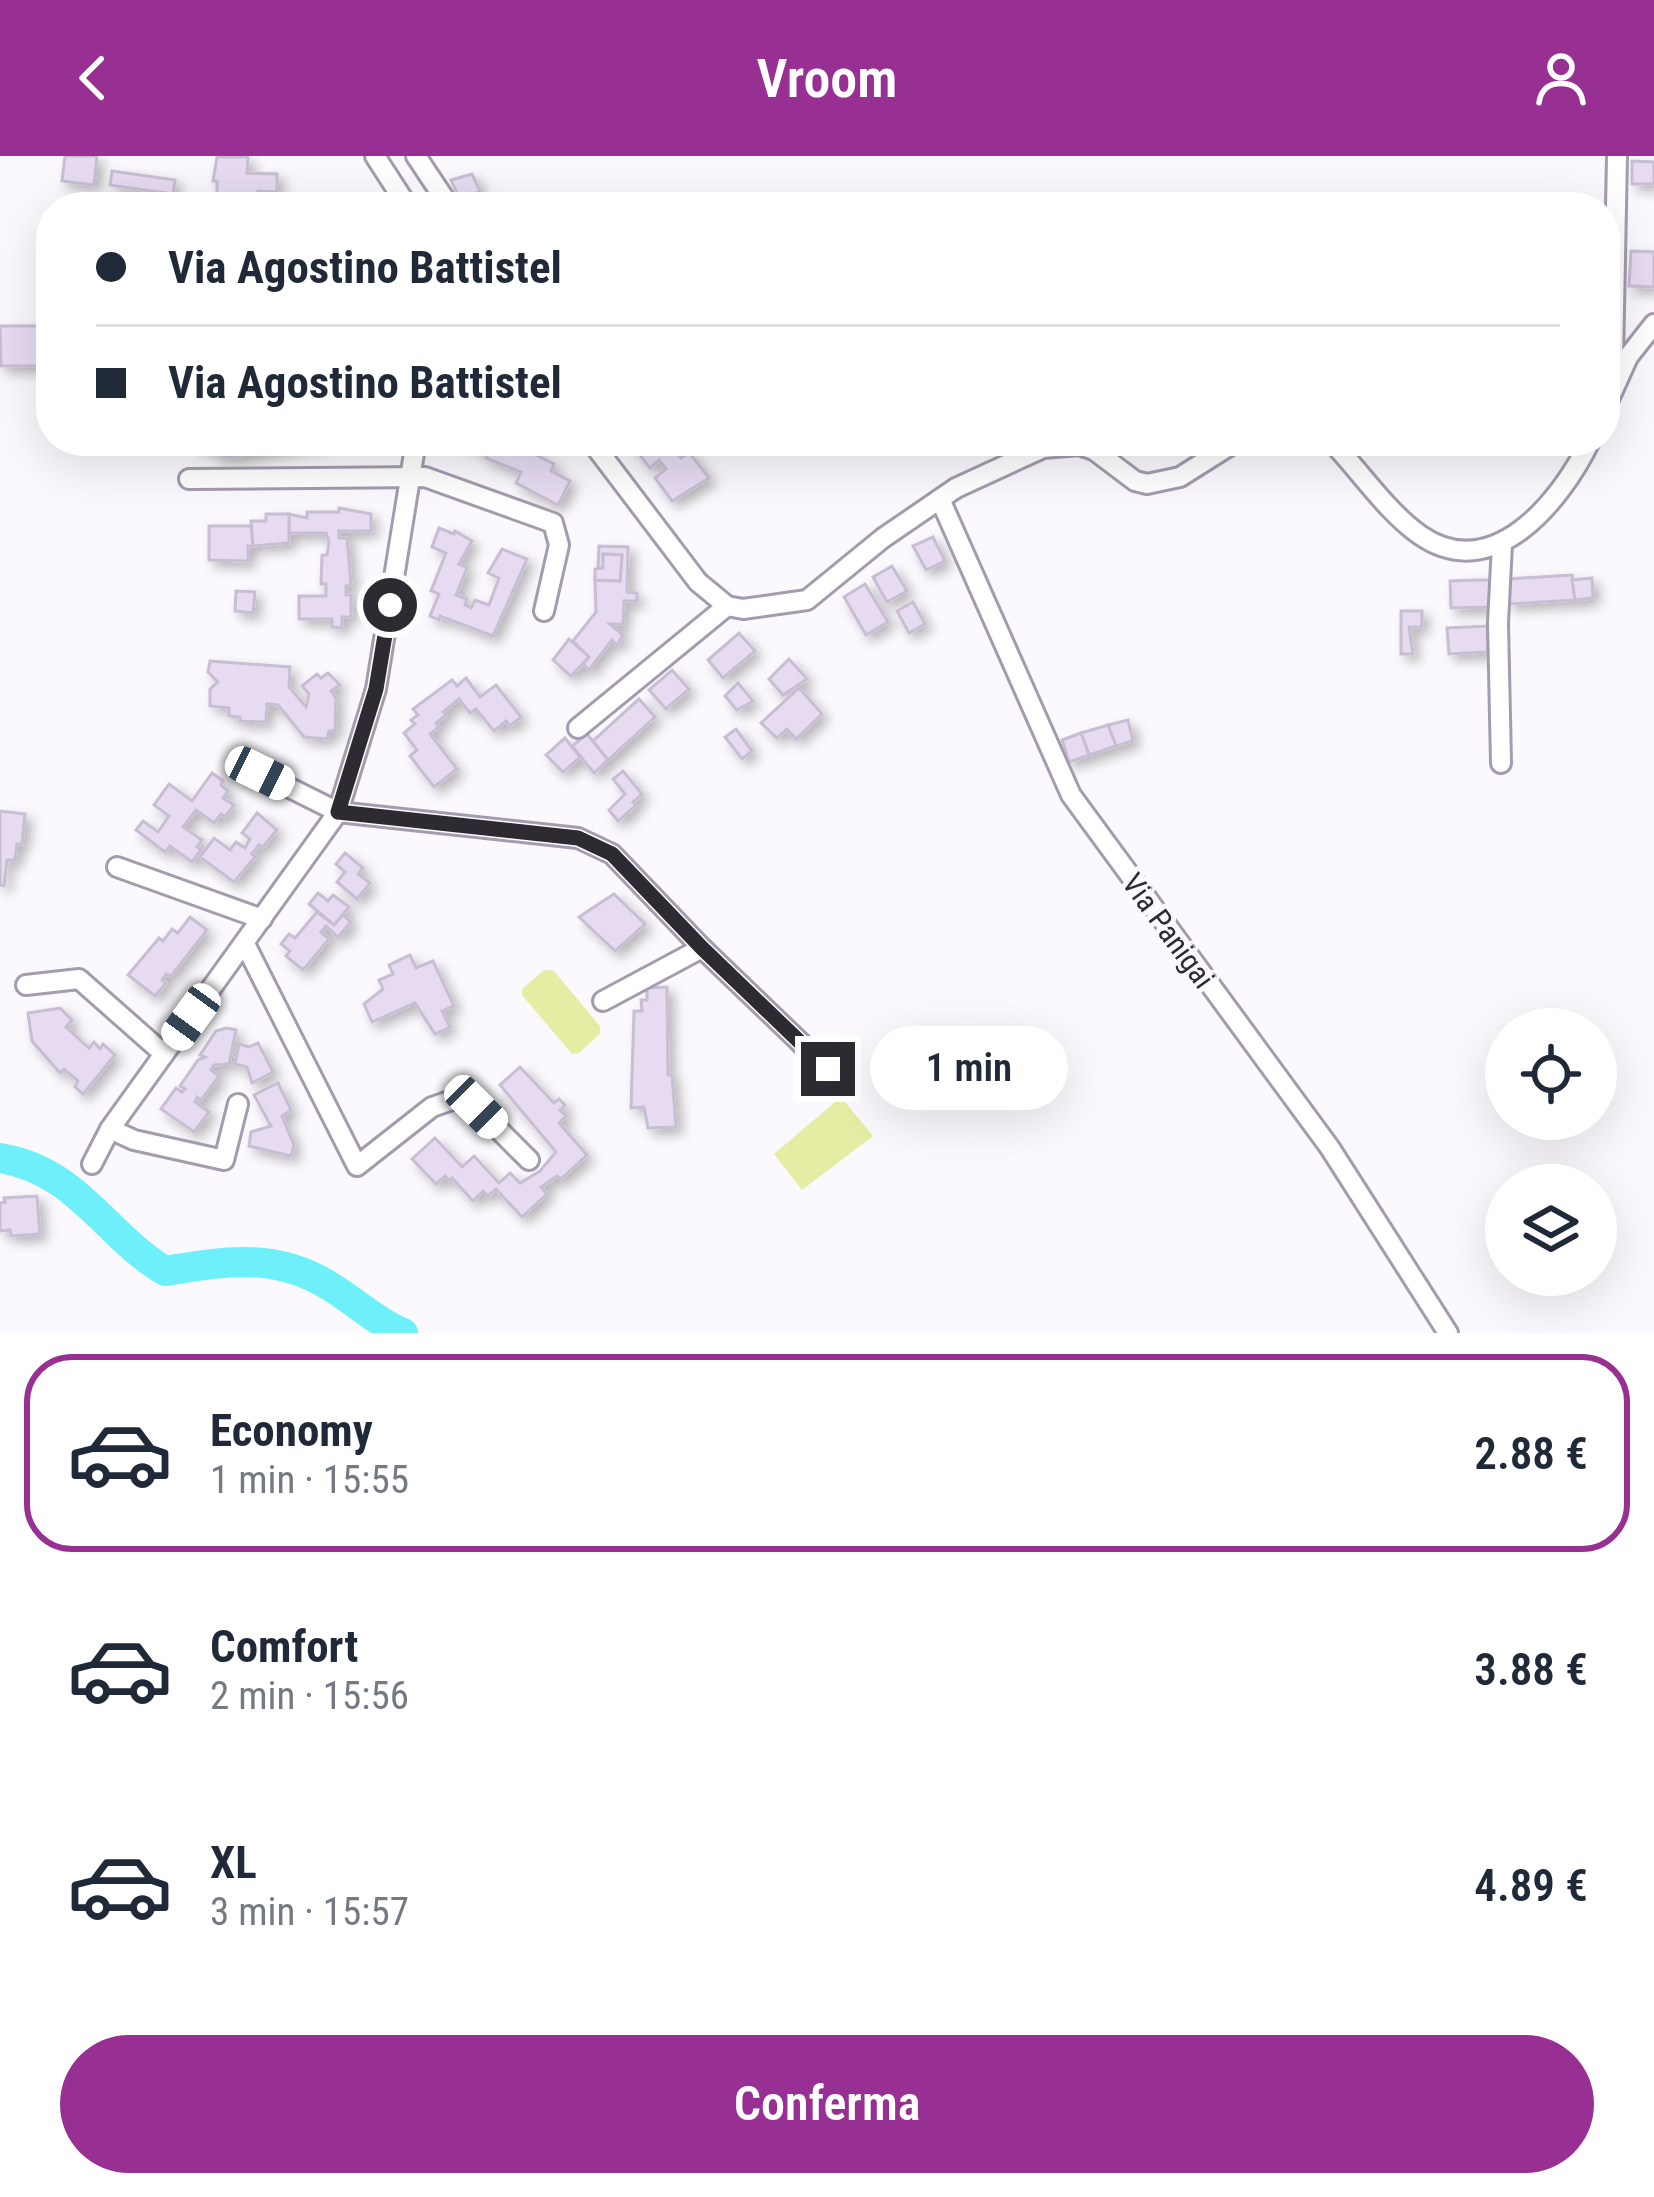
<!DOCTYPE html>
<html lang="it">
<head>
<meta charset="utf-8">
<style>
	body { margin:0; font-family:"Roboto Condensed",sans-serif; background:#f2f2f3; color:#1f2937; height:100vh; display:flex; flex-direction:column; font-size:45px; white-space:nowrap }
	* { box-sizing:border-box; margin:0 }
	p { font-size:39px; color:#747a83 }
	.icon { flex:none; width:66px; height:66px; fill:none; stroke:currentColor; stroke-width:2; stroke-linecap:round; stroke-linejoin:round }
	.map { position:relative; height:1177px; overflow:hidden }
	.details { display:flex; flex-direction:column; background:#fff; flex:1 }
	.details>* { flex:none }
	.top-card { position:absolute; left:36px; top:36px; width:1584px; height:264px; border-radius:48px; box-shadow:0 12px 48px #0002; display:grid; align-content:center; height:264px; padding:0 60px; background:#fff }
	.tools { position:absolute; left:1485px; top:852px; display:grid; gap:24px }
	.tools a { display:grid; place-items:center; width:132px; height:132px; border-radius:50%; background:#fff; box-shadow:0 12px 48px #0002; font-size:60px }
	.end { position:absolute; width:54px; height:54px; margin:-27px; border:15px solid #2d2a32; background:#fff; box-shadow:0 0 0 6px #fff }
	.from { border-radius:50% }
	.bubble { position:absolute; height:84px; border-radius:42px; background:#fff; box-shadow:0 12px 48px #0002; font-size:39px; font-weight:600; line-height:84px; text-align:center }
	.car { position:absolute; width:36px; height:72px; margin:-36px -18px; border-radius:15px; box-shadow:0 0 9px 3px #0007; background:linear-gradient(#fff 24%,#345 0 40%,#fff 0 76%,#345 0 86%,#fff 0) }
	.top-card b { display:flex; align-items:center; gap:42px; height:114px; font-size:45px }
	.top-card b+b { border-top:3px solid #e0e1e3 }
	.top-card i { width:30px; height:30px; background:#1f2937 }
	ul { padding:21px 0 0; list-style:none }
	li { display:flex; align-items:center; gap:36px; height:198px; margin:0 24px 18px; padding:0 36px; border:6px solid transparent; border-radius:48px }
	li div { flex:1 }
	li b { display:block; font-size:45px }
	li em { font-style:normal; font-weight:600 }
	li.selected { border-color:#982f93 }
	li>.icon { width:108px; height:108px; stroke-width:1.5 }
	.button { display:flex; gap:24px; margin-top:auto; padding:24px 60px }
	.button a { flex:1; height:138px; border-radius:72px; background:#982f93; color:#fff; font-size:48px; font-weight:600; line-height:138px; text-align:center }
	header { display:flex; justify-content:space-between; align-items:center; height:156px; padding:0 60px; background:#982f93; color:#fff; font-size:54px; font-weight:600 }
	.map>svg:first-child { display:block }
	.green { fill:#e5eda4 }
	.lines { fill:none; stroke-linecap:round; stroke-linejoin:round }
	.river { stroke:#6ef0fb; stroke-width:30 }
	.building { fill:#e6dbf1; stroke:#c8bed3; stroke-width:3; filter:url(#shadow) }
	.minor-casing { stroke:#a59baf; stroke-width:24 }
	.minor { stroke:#fff; stroke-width:18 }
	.route { stroke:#2d2a32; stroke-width:15 }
	.labels { text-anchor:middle; stroke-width:10; stroke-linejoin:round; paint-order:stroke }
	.street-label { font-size:30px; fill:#2d2a32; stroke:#fbf9fd }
</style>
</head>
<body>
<header><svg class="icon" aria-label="back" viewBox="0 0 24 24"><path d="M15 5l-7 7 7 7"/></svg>Vroom<svg class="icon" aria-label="person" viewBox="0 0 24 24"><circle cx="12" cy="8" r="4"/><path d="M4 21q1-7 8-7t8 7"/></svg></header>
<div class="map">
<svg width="1654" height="1177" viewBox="0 0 1654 1177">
	<defs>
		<filter id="shadow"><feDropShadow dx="6" dy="6" stdDeviation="6" flood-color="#0004"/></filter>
	</defs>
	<rect width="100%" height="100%" fill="#fbf9fd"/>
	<g class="green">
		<path d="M544 814 554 815 600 870V878L579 897 572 898 522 839V833Z"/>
		<path d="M841 941 873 980 802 1034 774 998Z"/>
	</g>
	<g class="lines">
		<path class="river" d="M0 1002C77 1014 105 1079 165 1115 226 1105 277 1096 331 1131 356 1146 376 1166 403 1177"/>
	</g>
	<g class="building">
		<path d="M65 0H97L94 29 62 25Z"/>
		<path d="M217 1H248L247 17 277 18V36L258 35V51H229V46H217V25H213Z"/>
		<path d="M1632 5 1654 6V28H1632Z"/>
		<path d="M112 15 175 24 173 38 110 29Z"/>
		<path d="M472 18 480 35 460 44 451 24Z"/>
		<path d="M1631 95 1654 96V131L1629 130Z"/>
		<path d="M0 170H40L41 210H1Z"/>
		<path d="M196 285H327L230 301 213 298V292L197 291Z"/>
		<path d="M463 285H520L534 292 532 297 554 308 551 315 570 325 558 349 516 327 521 316 486 302 488 299Z"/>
		<path d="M629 285H685L674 294 681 302 689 296 709 322 672 345 655 322 666 313 659 304 650 312Z"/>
		<path d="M339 352 371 358V375H339V382H347L351 428 346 430V439H351V461H342V472L332 471V463H299V440H326V428H321L322 399H327L329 386 326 377H289V358L307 362V356H339Z"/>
		<path d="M266 358H289V387L253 390 251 365H266Z"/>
		<path d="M209 370H251L253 390H248V405L209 404Z"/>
		<path d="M439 372 454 378 455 375 472 385 459 408 467 412 456 439 467 443 465 449 471 452 475 444 489 449 499 422 488 417 502 393 527 403 493 480 440 460 439 464 430 460 439 438 431 435 446 397 432 391Z"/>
		<path d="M933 381 945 405 926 414 913 390Z"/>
		<path d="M599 390 628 391 627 436 637 437V445H624L623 468H610L623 479 617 489 612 484 589 514 583 508 589 501 573 485 596 456 595 424 620 425 622 399 603 398V412H598Z"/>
		<path d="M603 398 622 399 620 425 595 424V413L603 412Z"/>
		<path d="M892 410 907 435 887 446 873 421Z"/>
		<path d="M1572 419 1575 444 1509 448 1507 423Z"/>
		<path d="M1592 422 1593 442 1575 444 1572 424Z"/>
		<path d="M1476 424H1492V451L1451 452 1450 425Z"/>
		<path d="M865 428 888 466 866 479 844 441Z"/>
		<path d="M236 435 255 436 253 457 235 455Z"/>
		<path d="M913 446 925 468 909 477 897 455Z"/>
		<path d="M1401 455H1422V471H1409L1413 498H1401Z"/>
		<path d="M1487 470 1488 496 1449 498 1447 472Z"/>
		<path d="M739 477 755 495 723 522 708 504Z"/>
		<path d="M569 483 589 501 571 520 553 504Z"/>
		<path d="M789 503 807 523 783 539 769 523Z"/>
		<path d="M210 505 290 511 289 531 306 551 309 538 302 530 317 518 321 522 328 517 340 529 331 535 336 542 335 575H329L327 583 304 581 278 549 267 548 266 566 240 565V561L229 560V552L210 550V533L218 526 208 516Z"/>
		<path d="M672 514 689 533 666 553 649 534Z"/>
		<path d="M466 522 480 541 496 529 521 561 510 570 506 565 494 575 476 553 470 557 459 543 443 556 446 559 436 567 439 571 430 578 457 613 434 631 410 600 417 594 404 577 415 568 411 564 418 559 413 553 452 524 457 530Z"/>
		<path d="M738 527 753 545 737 554 725 540Z"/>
		<path d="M799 532 822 558 796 583 787 573 777 582 761 567Z"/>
		<path d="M639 543 655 561 608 604 593 585Z"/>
		<path d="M1128 564 1133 585 1116 590 1108 569Z"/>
		<path d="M1108 569 1116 590 1089 599 1081 577Z"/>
		<path d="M736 573 752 595 742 603 725 581Z"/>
		<path d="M1081 577 1089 599 1069 606 1062 584Z"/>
		<path d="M587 578 608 604 594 617 572 590Z"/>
		<path d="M565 582 580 601 563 616 546 599Z"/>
		<path d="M623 615 642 638 633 646 636 649 618 665 609 654 625 638 613 623Z"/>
		<path d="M212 617 223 625 221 629 228 635 223 642 234 649 225 661 221 658 214 667 196 654 183 671 202 684 197 691 201 694 192 706 170 690 165 696 136 674 143 665 158 676 169 660 154 649 169 628 192 645Z"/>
		<path d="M0 655 25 658 22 688H17L15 704H7L4 730 0 729Z"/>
		<path d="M257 657 277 674 263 691 259 689 252 698 255 701 234 726 200 701 214 682 230 694 236 686 245 692 250 683 242 677Z"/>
		<path d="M345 697 363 712 358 718 370 727 357 743 337 726 345 716 336 708Z"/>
		<path d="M318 737 328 745 333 739 349 751 334 769 309 748Z"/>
		<path d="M614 738 645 768 615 795 579 761Z"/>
		<path d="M317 756 334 769 343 759 351 766 338 781 326 770 321 776 329 783 303 814 286 800 290 795 281 788 289 778 295 782Z"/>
		<path d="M190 761 207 774 171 820 166 818 162 824 166 827 155 840 128 819 159 782 163 785 172 773 178 777Z"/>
		<path d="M410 799 416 812 433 805 454 850 442 855 450 871 435 878 415 847 372 866 364 848 383 833 379 824 393 818 389 809Z"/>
		<path d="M667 831 668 919H672L676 971 648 972 644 951 631 952 634 855H642L641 844H647V832Z"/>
		<path d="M60 852 72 864 66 871 89 892 94 886 100 893 103 888 115 899 83 938 75 931 78 925 64 913 60 917 32 885 28 857Z"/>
		<path d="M226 872 236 874 229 908 214 909 211 914 219 920 201 944 197 941 195 946 209 956 194 976 161 953 176 932 182 936 185 933 180 930 198 904 205 901 200 899 216 875Z"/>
		<path d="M258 887 273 916 252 927 247 911 235 908 239 888 249 891Z"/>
		<path d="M520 911 554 947 559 943 565 949 560 954 566 960 559 967 587 999 561 1023 557 1020 541 1031 547 1038 522 1061 496 1033 488 1040 483 1035 473 1045 452 1022 449 1024 445 1020 436 1028 412 1003 435 982 462 1011 474 1000 499 1027 510 1017 520 1027 540 1015 556 996 500 929Z"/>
		<path d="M278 927 291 954 282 960 294 989 291 1000 249 990 251 976 271 970 254 939Z"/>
		<path d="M37 1040 40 1078 11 1080 10 1074 0 1075V1047L5 1046 4 1042Z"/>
	</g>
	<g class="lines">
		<defs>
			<g id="minor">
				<path d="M375 0 408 51"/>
				<path d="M416 0 450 51"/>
				<path d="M1617 0 1613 204 1617 210"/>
				<path d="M1605 252 1628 201 1654 168"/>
				<path d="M591 285 698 426 727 450 743 453 807 444 883 382 956 332 1043 292 1079 289 1094 294 1135 325 1147 328 1180 321 1237 285"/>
				<path d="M1331 285C1360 315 1386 355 1420 379 1493 430 1561 345 1590 285"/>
				<path d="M189 323 425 321 553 367 559 389 544 455"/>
				<path d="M940 343 1071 639 1330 992 1448 1177"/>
				<path d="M578 572 727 450"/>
				<path d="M1501 607 1498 467 1502 388"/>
				<path d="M260 617 338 656 578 682 612 698 702 792 828 913"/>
				<path d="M117 711 262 763"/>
				<path d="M245 788 357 1010 432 951 458 942 476 951 529 1004"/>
				<path d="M26 829 79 823 164 898"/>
				<path d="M603 845 702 792"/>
				<path d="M238 948 224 1004 134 984 110 973 338 656 376 533 416 285"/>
				<path d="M92 1008 110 973"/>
			</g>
		</defs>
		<use href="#minor" class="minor-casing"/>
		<use href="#minor" class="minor"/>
	</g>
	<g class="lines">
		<path class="route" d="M390 449 376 533 338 656 578 682 612 698 702 792 828 913"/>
	</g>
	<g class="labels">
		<g class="street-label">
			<text transform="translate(1168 775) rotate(54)" y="10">Via Panigai</text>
		</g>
	</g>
</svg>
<div class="tools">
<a><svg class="icon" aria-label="locate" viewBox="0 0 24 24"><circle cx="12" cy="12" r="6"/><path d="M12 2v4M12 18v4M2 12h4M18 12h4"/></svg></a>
<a><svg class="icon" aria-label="layers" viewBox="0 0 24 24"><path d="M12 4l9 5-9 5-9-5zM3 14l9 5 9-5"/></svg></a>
</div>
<i class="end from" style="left:390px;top:449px"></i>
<i class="end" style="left:828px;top:913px"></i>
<div class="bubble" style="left:870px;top:870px;width:198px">1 min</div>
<i class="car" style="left:260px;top:617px;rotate:116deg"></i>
<i class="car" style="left:191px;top:861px;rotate:216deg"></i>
<i class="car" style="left:476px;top:951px;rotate:135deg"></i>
<div class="top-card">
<b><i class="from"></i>Via Agostino Battistel</b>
<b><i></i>Via Agostino Battistel</b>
</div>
</div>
<section class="details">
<ul>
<li class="selected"><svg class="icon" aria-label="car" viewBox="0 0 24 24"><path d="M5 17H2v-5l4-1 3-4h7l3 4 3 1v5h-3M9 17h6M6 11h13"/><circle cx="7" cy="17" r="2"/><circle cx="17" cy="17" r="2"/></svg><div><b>Economy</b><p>1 min · 15:55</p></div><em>2.88 €</em></li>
<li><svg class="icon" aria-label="car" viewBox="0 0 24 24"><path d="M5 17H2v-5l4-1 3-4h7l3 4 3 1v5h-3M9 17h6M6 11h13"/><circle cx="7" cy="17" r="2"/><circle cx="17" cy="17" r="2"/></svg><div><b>Comfort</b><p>2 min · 15:56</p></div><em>3.88 €</em></li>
<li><svg class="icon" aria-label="car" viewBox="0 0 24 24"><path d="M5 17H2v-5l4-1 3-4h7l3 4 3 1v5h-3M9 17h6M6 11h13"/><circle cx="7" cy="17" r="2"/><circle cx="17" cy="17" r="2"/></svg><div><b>XL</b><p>3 min · 15:57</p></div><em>4.89 €</em></li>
</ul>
<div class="button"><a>Conferma</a></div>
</section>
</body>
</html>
